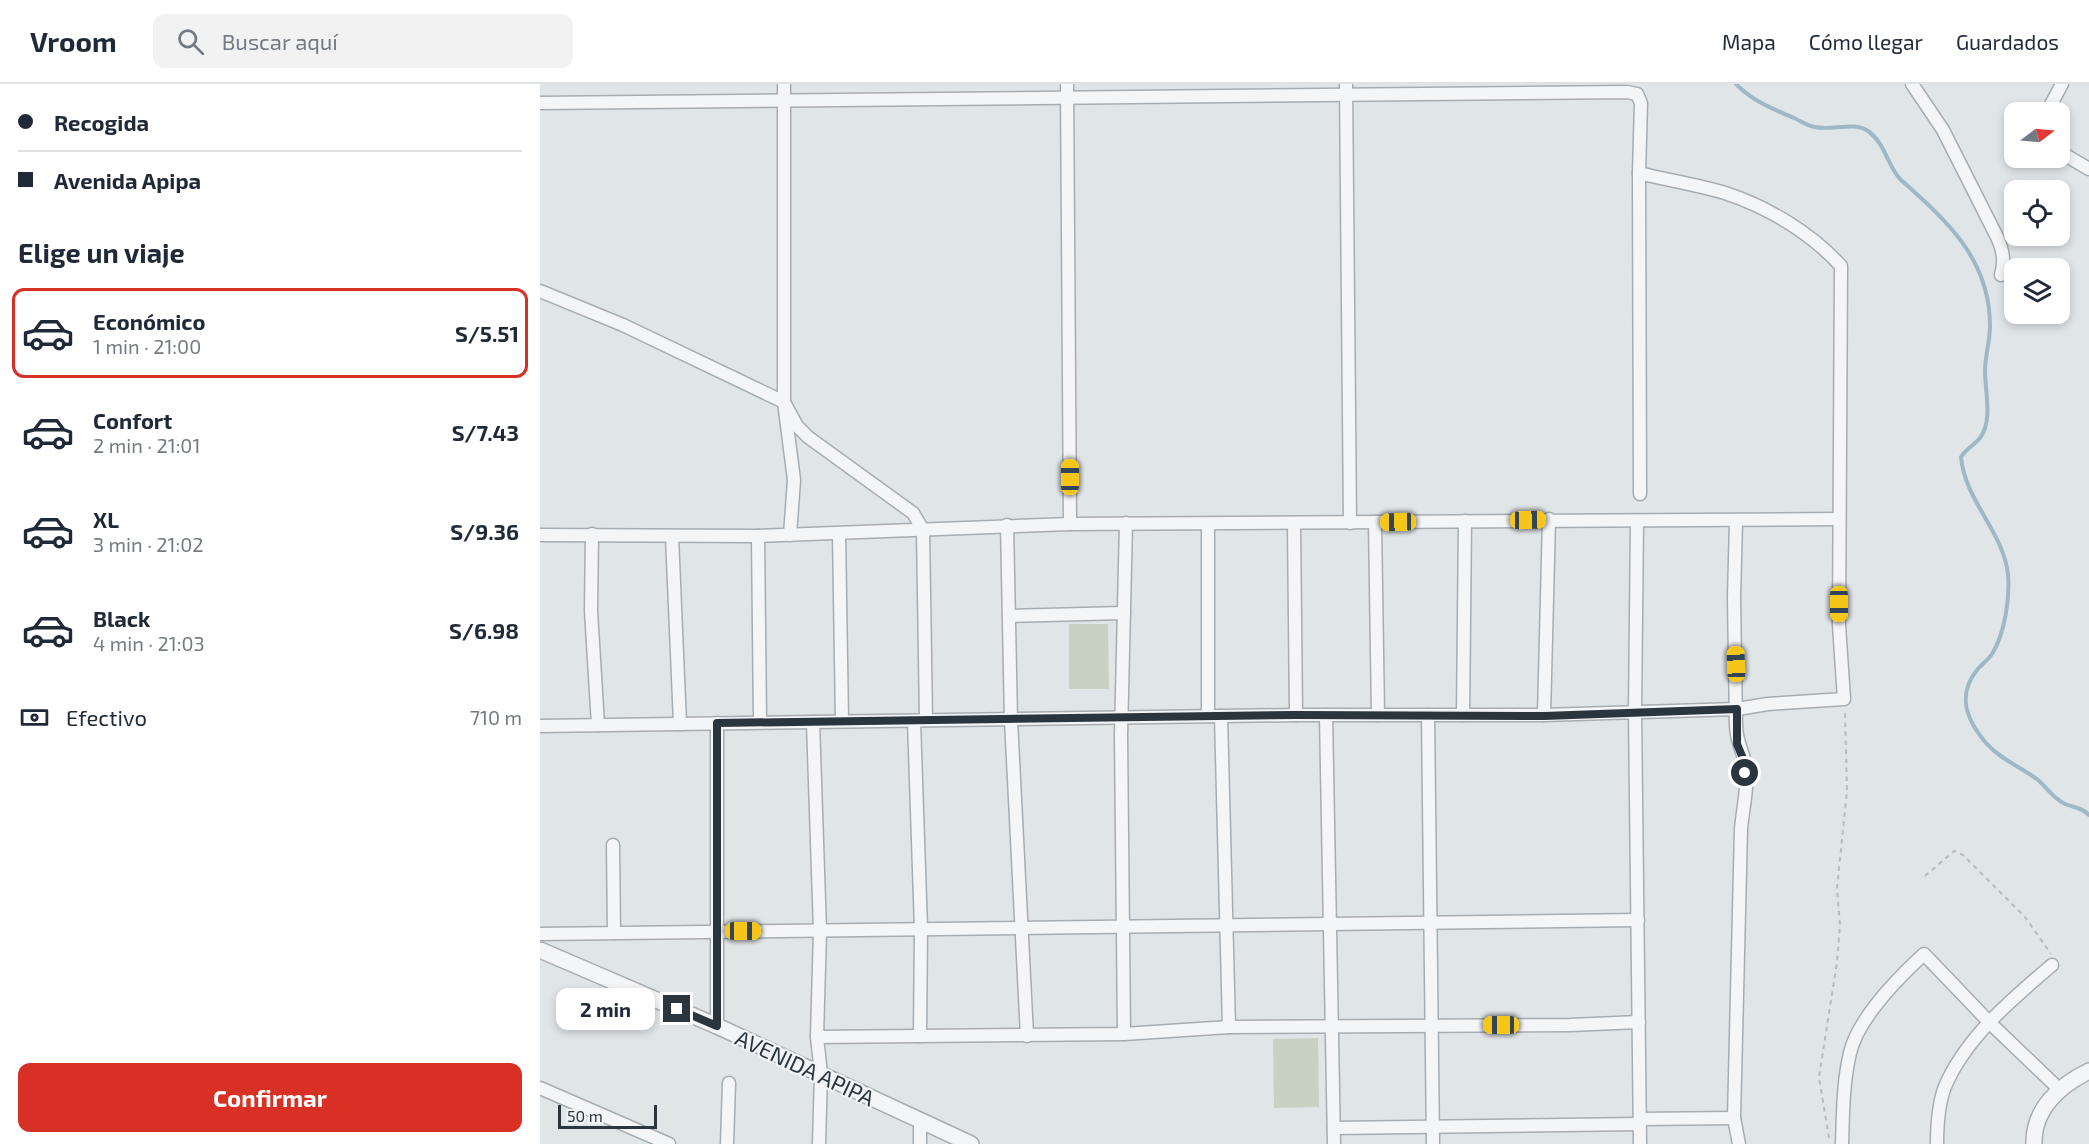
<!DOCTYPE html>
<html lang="es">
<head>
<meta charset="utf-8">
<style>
	body { margin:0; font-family:"Exo 2",sans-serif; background:#f2f2f3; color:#1f2937; height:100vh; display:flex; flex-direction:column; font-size:22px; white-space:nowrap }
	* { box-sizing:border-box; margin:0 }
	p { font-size:20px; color:#747a83 }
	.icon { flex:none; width:33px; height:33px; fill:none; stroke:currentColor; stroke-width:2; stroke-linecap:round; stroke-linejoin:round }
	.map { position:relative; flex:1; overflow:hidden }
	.panel { display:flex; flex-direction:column; background:#fff; width:540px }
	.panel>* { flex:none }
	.top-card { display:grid; align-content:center; height:132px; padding:0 18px; background:#fff }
	.needle { width:39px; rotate:74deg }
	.buttons { position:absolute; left:1464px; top:18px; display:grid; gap:12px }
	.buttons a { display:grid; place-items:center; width:66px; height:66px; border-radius:12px; background:#fff; box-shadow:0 3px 9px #0003; font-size:30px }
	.scale { position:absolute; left:18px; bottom:15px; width:99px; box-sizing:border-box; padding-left:6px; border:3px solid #2a353e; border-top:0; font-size:16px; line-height:21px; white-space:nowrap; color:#2a353e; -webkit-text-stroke:4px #f0f3f6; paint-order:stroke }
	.end { position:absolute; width:27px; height:27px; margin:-14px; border:8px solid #2a353e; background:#fff; box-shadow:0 0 0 3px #fff }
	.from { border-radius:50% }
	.bubble { position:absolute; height:42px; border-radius:12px; background:#fff; box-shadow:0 3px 9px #0003; font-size:20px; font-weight:700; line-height:42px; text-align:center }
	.car { position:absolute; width:18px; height:36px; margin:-18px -9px; border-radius:8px; box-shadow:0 0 4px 2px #0007; background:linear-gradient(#f5c518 24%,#345 0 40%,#f5c518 0 76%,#345 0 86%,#f5c518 0) }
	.top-card b { display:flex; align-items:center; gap:21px; height:57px; font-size:22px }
	.top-card b+b { border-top:2px solid #e0e1e3 }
	.top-card i { width:15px; height:15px; background:#1f2937 }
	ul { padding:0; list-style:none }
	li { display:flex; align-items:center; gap:18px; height:90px; margin:0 12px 9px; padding:0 6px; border:3px solid transparent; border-radius:12px }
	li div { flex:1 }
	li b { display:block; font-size:22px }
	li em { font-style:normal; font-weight:700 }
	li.current { border-color:#d93025 }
	li>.icon { width:54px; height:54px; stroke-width:1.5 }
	h2 { padding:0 18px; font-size:27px; line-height:72px }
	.pay { display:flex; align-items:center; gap:15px; height:66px; padding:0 18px; font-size:22px }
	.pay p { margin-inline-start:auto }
	.button { display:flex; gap:12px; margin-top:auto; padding:12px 18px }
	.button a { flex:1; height:69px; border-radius:12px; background:#d93025; color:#fff; font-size:24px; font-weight:700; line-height:69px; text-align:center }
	header { display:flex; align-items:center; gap:36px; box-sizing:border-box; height:84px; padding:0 30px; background:#fff; border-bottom:2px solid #e0e1e3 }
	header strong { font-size:28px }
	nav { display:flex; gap:33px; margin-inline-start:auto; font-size:21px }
	.search { width:420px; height:54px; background:#f2f2f3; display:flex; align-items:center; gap:15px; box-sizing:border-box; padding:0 21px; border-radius:12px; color:#747a83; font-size:22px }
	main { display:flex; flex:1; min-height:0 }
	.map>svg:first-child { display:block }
	.green { fill:#c9d1c2 }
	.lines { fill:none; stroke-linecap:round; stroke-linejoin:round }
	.stream { stroke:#9eb8c5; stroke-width:4 }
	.minor-casing { stroke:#a6adb2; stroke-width:15 }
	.tertiary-casing { stroke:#a6adb2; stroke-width:18 }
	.path { stroke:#b7bbc0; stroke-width:2; stroke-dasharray:4.5 4.5; stroke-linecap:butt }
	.minor { stroke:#f3f5f7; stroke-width:12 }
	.tertiary { stroke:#f3f5f7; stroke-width:15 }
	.route { stroke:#2a353e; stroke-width:8 }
	.labels { text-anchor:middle; stroke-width:4.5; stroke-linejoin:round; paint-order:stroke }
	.street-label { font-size:22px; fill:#2a353e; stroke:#f0f3f6 }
</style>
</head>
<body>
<header>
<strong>Vroom</strong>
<div class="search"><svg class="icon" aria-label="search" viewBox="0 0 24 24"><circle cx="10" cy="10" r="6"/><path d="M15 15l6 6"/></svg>Buscar aquí</div>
<nav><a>Mapa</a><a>Cómo llegar</a><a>Guardados</a></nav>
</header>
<main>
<section class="panel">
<div class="top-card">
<b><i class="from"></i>Recogida</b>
<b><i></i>Avenida Apipa</b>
</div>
<h2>Elige un viaje</h2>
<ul>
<li class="current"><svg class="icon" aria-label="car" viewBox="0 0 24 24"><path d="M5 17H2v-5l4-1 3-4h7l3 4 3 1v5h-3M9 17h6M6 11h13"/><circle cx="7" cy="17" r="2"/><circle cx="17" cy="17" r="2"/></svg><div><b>Económico</b><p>1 min · 21:00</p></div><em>S/5.51</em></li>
<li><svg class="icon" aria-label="car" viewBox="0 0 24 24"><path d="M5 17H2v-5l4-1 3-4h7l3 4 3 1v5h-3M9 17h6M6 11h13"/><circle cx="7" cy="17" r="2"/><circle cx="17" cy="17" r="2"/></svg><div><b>Confort</b><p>2 min · 21:01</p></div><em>S/7.43</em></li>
<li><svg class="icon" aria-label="car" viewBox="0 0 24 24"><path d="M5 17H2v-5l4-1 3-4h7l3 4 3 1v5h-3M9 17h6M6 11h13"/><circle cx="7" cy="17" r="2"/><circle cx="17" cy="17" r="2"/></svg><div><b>XL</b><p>3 min · 21:02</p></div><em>S/9.36</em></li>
<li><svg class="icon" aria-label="car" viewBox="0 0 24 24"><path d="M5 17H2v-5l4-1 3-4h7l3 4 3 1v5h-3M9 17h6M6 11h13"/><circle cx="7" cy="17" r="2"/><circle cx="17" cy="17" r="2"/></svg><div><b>Black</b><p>4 min · 21:03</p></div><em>S/6.98</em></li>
</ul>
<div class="pay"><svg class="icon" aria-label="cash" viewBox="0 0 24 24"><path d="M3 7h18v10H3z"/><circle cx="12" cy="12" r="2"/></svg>Efectivo<p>710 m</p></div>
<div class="button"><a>Confirmar</a></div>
</section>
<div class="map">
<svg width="1549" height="1060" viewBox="0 0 1549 1060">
	<rect width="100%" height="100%" fill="#e0e5e8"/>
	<g class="green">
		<path d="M529 540H568L569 605H529Z"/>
		<path d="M778 954 779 1023 734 1024 733 955Z"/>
	</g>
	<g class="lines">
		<path class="stream" d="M1196 0C1214 18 1231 24 1254 34 1261 37 1268 42 1275 43 1292 47 1314 37 1328 47 1346 60 1347 82 1361 96 1407 137 1450 175 1450 242 1450 257 1445 272 1445 287 1445 307 1453 337 1440 354 1434 361 1426 365 1421 373 1425 417 1463 447 1468 490 1470 514 1465 549 1452 570 1448 576 1441 581 1437 586 1416 612 1427 637 1446 659 1460 675 1481 683 1498 696 1507 704 1514 715 1525 720 1535 724 1541 723 1549 731"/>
		<defs>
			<g id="minor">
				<path d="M244 0V318L254 396 250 451"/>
				<path d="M527 0 530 440"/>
				<path d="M806 0 810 439"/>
				<path d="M1372 0 1403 46 1457 153C1463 166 1465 177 1461 191"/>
				<path d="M0 19 1087 8 1097 10 1101 19 1099 89 1100 410"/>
				<path d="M1507 28 1522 0"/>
				<path d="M1520 68 1549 85"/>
				<path d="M0 207 83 241 244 318 257 342 268 353 373 429 383 446 386 636"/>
				<path d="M1097 437 1095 627 1100 1060"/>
				<path d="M1196 437 1194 513 1196 642C1197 660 1202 664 1205 679 1209 700 1203 723 1201 745L1194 1034 1199 1060"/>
				<path d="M835 438 838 631"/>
				<path d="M754 440 756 631"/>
				<path d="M467 441 471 636 487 952"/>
				<path d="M52 450 51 527 58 641"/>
				<path d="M299 450 302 637"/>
				<path d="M0 451 218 452 530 440 1298 435"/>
				<path d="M132 452 140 640"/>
				<path d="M218 452 220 638"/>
				<path d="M469 532 584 529"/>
				<path d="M786 631 794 1060"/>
				<path d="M888 631 893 1060"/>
				<path d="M923 631 925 437"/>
				<path d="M1004 631 1009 435"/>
				<path d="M668 632V440"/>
				<path d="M681 632 689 943"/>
				<path d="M374 637 381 845 380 952"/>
				<path d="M273 638 280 847 277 953 281 990 279 1060"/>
				<path d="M0 642 756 631H1004L1197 625 1228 620 1304 615 1299 541 1301 182C1271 149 1228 123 1185 109 1159 101 1126 96 1099 89"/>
				<path d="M73 761 74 849"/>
				<path d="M0 850 1098 836"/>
				<path d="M177 942V639"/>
				<path d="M584 950 581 651 586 439"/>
				<path d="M277 953 584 950 689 943 1030 941 1099 938"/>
				<path d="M0 1004 129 1060"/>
				<path d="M1100 1035 1194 1034"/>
				<path d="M380 1037V1060"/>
				<path d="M794 1044 1100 1040"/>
				<path d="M187 1060 189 999"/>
				<path d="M1302 1060C1303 1030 1303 998 1310 969 1318 934 1358 894 1384 870L1449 938 1519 1005"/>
				<path d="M1397 1060C1397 1042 1398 1023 1404 1005 1424 955 1472 915 1512 881"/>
			</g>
			<g id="tertiary">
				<path d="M0 866 177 942 431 1060"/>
				<path d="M1494 1060C1493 1025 1520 1001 1549 987"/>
			</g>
		</defs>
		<use href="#minor" class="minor-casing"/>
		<use href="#tertiary" class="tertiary-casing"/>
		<g class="path">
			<path d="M1385 792 1414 767 1423 771 1485 833 1511 870"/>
			<path d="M1289 1054 1279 993 1297 878 1300 841 1297 804 1307 707 1305 628"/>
		</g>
		<use href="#minor" class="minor"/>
		<use href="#tertiary" class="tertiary"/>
	</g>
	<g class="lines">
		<path class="route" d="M137 925 177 942V639L756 631 1004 632 1197 625V660L1204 677 1205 689"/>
	</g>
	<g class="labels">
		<g class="street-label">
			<text transform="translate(265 984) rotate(25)" y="8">AVENIDA APIPA</text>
		</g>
	</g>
</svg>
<div class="buttons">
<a><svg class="needle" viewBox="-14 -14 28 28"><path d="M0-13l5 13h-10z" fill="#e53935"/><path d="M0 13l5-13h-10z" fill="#747a83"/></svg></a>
<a><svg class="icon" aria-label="locate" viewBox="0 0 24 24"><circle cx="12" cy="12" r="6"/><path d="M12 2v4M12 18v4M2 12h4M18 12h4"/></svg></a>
<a><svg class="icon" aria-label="layers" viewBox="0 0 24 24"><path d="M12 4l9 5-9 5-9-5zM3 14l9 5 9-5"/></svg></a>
</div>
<div class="scale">50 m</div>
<i class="end from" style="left:1205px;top:689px"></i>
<i class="end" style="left:137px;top:925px"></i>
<div class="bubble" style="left:16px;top:904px;width:99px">2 min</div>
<i class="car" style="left:530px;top:393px;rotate:0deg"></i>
<i class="car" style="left:988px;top:436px;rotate:89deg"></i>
<i class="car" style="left:858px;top:438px;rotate:269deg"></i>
<i class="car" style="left:1299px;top:520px;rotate:180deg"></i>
<i class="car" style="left:1196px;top:580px;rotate:358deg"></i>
<i class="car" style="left:203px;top:847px;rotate:90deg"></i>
<i class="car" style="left:961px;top:941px;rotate:270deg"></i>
</div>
</main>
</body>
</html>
